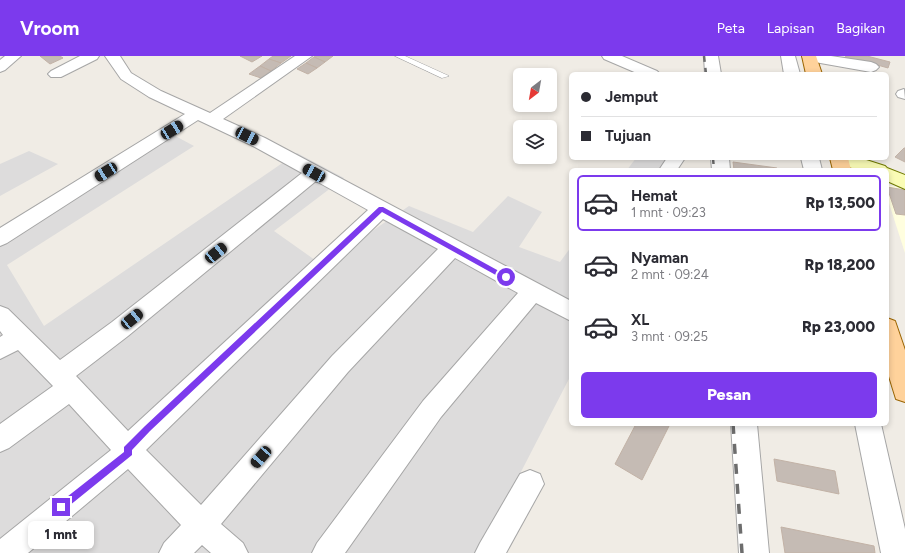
<!DOCTYPE html>
<html lang="id">
<head>
<meta charset="utf-8">
<style>
	body { margin:0; font-family:Figtree,sans-serif; background:#f2f2f3; color:#2b2b33; height:100vh; display:flex; flex-direction:column; font-size:15px; white-space:nowrap }
	* { box-sizing:border-box; margin:0 }
	p { font-size:13px; color:#7c7c81 }
	.icon { flex:none; width:22px; height:22px; fill:none; stroke:currentColor; stroke-width:2; stroke-linecap:round; stroke-linejoin:round }
	.map { position:relative; flex:1; overflow:hidden }
	.panel { position:absolute; left:569px; top:112px; width:320px; height:258px; display:flex; flex-direction:column; background:#fff; border-radius:6px; box-shadow:0 2px 6px #0003 }
	.panel>* { flex:none }
	.hud { position:absolute; left:569px; top:16px; width:320px; height:88px; border-radius:6px; box-shadow:0 2px 6px #0003; display:grid; align-content:center; height:88px; padding:0 12px; background:#fff }
	.needle { width:26px; rotate:211deg }
	.controls { position:absolute; left:513px; top:12px; display:grid; gap:8px }
	.controls a { display:grid; place-items:center; width:44px; height:44px; border-radius:6px; background:#fff; box-shadow:0 2px 6px #0003; font-size:20px }
	.end { position:absolute; width:18px; height:18px; margin:-9px; border:5px solid #7c3aed; background:#fff; box-shadow:0 0 0 2px #fff }
	.from { border-radius:50% }
	.bubble { position:absolute; height:28px; border-radius:6px; background:#fff; box-shadow:0 2px 6px #0003; font-size:13px; font-weight:800; line-height:28px; text-align:center }
	.car { position:absolute; width:12px; height:24px; margin:-12px -6px; border-radius:5px; box-shadow:0 0 3px 1px #0007; background:linear-gradient(#222 24%,#8ab4d8 0 40%,#222 0 76%,#8ab4d8 0 86%,#222 0) }
	.hud b { display:flex; align-items:center; gap:14px; height:38px; font-size:15px }
	.hud b+b { border-top:1px solid #e1e1e2 }
	.hud i { width:10px; height:10px; background:#2b2b33 }
	ul { padding:7px 0 0; list-style:none }
	li { display:flex; align-items:center; gap:12px; height:56px; margin:0 8px 6px; padding:0 4px; border:2px solid transparent; border-radius:6px }
	li div { flex:1 }
	li b { display:block; font-size:15px }
	li em { font-style:normal; font-weight:800 }
	li.active { border-color:#7c3aed }
	li>.icon { width:36px; height:36px; stroke-width:1.5 }
	.primary-button { display:flex; gap:8px; margin-top:auto; padding:8px 12px }
	.primary-button a { flex:1; height:46px; border-radius:6px; background:#7c3aed; color:#fff; font-size:16px; font-weight:800; line-height:46px; text-align:center }
	header { display:flex; align-items:center; gap:24px; box-sizing:border-box; height:56px; padding:0 20px; background:#7c3aed; color:#fff }
	header strong { font-size:19px }
	nav { display:flex; gap:22px; margin-inline-start:auto; font-size:14px }
	.map>svg:first-child { display:block }
	.residential { fill:#dddcdc }
	.education { fill:#fffedf }
	.building { fill:#c5bbb4; stroke:#c2b2a6 }
	.lines { fill:none; stroke-linecap:round; stroke-linejoin:round }
	.lane-casing { stroke:#a6a6a6; stroke-width:1 }
	.street-casing { stroke:#a6a6a6; stroke-width:2 }
	.secondary-casing { stroke:#707b00; stroke-width:2 }
	.primary-casing { stroke:#9a6400; stroke-width:2 }
	.lane { fill:#fff; fill-rule:evenodd }
	.street { fill:#fff; fill-rule:evenodd }
	.secondary { fill:#fafcb6; fill-rule:evenodd }
	.primary { fill:#ffd29b; fill-rule:evenodd }
	.rail-far1 { stroke:#6d6d6d; stroke-width:2.5; stroke-dasharray:6 6; stroke-linecap:butt }
	.rail { stroke:#6d6d6d; stroke-width:3.5; stroke-dasharray:10 10; stroke-linecap:butt }
	.route { fill:#7c3aed }
</style>
</head>
<body>
<header>
<strong>Vroom</strong>
<nav><a>Peta</a><a>Lapisan</a><a>Bagikan</a></nav>
</header>
<div class="map">
<svg width="905" height="497" viewBox="0 0 905 497">
	<rect width="100%" height="100%" fill="#f0ece5"/>
	<g class="residential">
		<path d="M166 75 194 90 7 209 44 270 297 97 344 122 274 175 322 209 409 150 473 176 508 140 542 156 519 191 560 206 571 191V319L479 497H0V174Z"/>
		<path d="M29 95 58 108 0 140V108Z"/>
		<path d="M636 102H678L679 114H627Z"/>
	</g>
	<path class="education" d="M887 129 905 133V197L887 141Z"/>
	<g class="building">
		<path d="M40 0H60L63 2 50 8Z"/>
		<path d="M240 0H262L252 6Z"/>
		<path d="M273 0H291L281 7 269 3Z"/>
		<path d="M316 0H333L325 6 314 1Z"/>
		<path d="M846 0H867L890 6 888 12 860 4 859 7 844 3Z"/>
		<path d="M314 1 325 6 317 12 306 7Z"/>
		<path d="M269 3 281 7 271 15 260 10Z"/>
		<path d="M306 7 317 12 308 18 297 13Z"/>
		<path d="M260 10 271 15 261 22 249 18Z"/>
		<path d="M904 92H905V106L895 101Z"/>
		<path d="M733 106 777 112V114H734Z"/>
		<path d="M887 131 905 134V159L896 158Z"/>
		<path d="M636 368H670L642 424 615 408Z"/>
		<path d="M774 403 835 415 839 438 777 425Z"/>
		<path d="M781 471 874 490 875 497H785Z"/>
	</g>
	<g class="lines">
		<defs>
			<path id="lane" d="M395 0H405L449 20 442 22Z"/>
			<g id="street">
				<path d="M5 0H21L5 14 0 16V4Z"/>
				<path d="M80 0H99L97 3 61 21H51L48 18 51 15Z"/>
				<path d="M105 0H120L131 17 161 35 210 57 295 0H312L223 63 265 82 571 245V265L536 247 441 361 345 497H312L317 487 423 345 518 237 455 202 348 316 221 468 243 487 248 497H211L202 489 194 497H159L164 487 181 469 128 413 28 497H0V483L111 394 69 348 9 392 0 396V368L53 330 18 294 0 303V281L3 279 0 275V250L8 253 60 304 112 266 302 117 253 90 198 64 7 187 0 190V172L185 58 149 41 121 23ZM316 125 368 154 128 375 76 320 128 280ZM383 163 438 193 332 300 201 449 146 394Z"/>
				<path d="M602 0H622L657 15 660 18H639L604 3Z"/>
				<path d="M704 0H718L721 18H705Z"/>
				<path d="M781 0H795L800 18H784Z"/>
				<path d="M802 0H831L871 6 876 8 879 11 876 14 871 16 809 5 804 4Z"/>
				<path d="M904 33 905 43 898 41 896 38 898 35Z"/>
				<path d="M667 102H685L677 114H659Z"/>
				<path d="M711 102H729L730 114H712Z"/>
				<path d="M801 102H819L822 114H804Z"/>
				<path d="M731 368H757L769 497H739Z"/>
				<path d="M855 368H881L905 473V497H881Z"/>
				<path d="M530 414 540 418 544 428 506 497H475L480 487 520 418Z"/>
			</g>
			<path id="secondary" d="M830 102H860L885 110 887 112 905 119V133L887 125V114H858L833 106Z"/>
			<g id="primary">
				<path d="M802 0H816L822 18H806Z"/>
				<path d="M830 102H848L851 114H833Z"/>
				<path d="M887 262 895 265 905 294V346L896 343 887 314Z"/>
			</g>
		</defs>
		<use href="#lane" class="lane-casing"/>
		<use href="#street" class="street-casing"/>
		<use href="#secondary" class="secondary-casing"/>
		<use href="#primary" class="primary-casing"/>
		<use href="#lane" class="lane"/>
		<use href="#street" class="street"/>
		<use href="#secondary" class="secondary"/>
		<use href="#primary" class="primary"/>
		<g class="rail-far1">
			<path d="M704 0 706 18"/>
			<path d="M713 102 714 114"/>
		</g>
		<path class="rail" d="M733 368 742 497"/>
	</g>
	<path class="route" d="M379 151H383L508 220V223H503L382 156 150 375 132 394V399L64 454H58V448L124 396V391L145 370Z"/>
</svg>
<div class="controls">
<a><svg class="needle" viewBox="-14 -14 28 28"><path d="M0-13l5 13h-10z" fill="#e53935"/><path d="M0 13l5-13h-10z" fill="#7c7c81"/></svg></a>
<a><svg class="icon" aria-label="layers" viewBox="0 0 24 24"><path d="M12 4l9 5-9 5-9-5zM3 14l9 5 9-5"/></svg></a>
</div>
<i class="end from" style="left:506px;top:221px"></i>
<i class="end" style="left:61px;top:451px"></i>
<div class="bubble" style="left:28px;top:465px;width:66px">1 mnt</div>
<i class="car" style="left:172px;top:74px;rotate:58deg"></i>
<i class="car" style="left:247px;top:80px;rotate:116deg"></i>
<i class="car" style="left:106px;top:116px;rotate:238deg"></i>
<i class="car" style="left:314px;top:117px;rotate:299deg"></i>
<i class="car" style="left:216px;top:197px;rotate:51deg"></i>
<i class="car" style="left:132px;top:263px;rotate:51deg"></i>
<i class="car" style="left:261px;top:401px;rotate:221deg"></i>
<div class="hud">
<b><i class="from"></i>Jemput</b>
<b><i></i>Tujuan</b>
</div>
<section class="panel">
<ul>
<li class="active"><svg class="icon" aria-label="car" viewBox="0 0 24 24"><path d="M5 17H2v-5l4-1 3-4h7l3 4 3 1v5h-3M9 17h6M6 11h13"/><circle cx="7" cy="17" r="2"/><circle cx="17" cy="17" r="2"/></svg><div><b>Hemat</b><p>1 mnt · 09:23</p></div><em>Rp 13,500</em></li>
<li><svg class="icon" aria-label="car" viewBox="0 0 24 24"><path d="M5 17H2v-5l4-1 3-4h7l3 4 3 1v5h-3M9 17h6M6 11h13"/><circle cx="7" cy="17" r="2"/><circle cx="17" cy="17" r="2"/></svg><div><b>Nyaman</b><p>2 mnt · 09:24</p></div><em>Rp 18,200</em></li>
<li><svg class="icon" aria-label="car" viewBox="0 0 24 24"><path d="M5 17H2v-5l4-1 3-4h7l3 4 3 1v5h-3M9 17h6M6 11h13"/><circle cx="7" cy="17" r="2"/><circle cx="17" cy="17" r="2"/></svg><div><b>XL</b><p>3 mnt · 09:25</p></div><em>Rp 23,000</em></li>
</ul>
<div class="primary-button"><a>Pesan</a></div>
</section>
</div>
</body>
</html>
